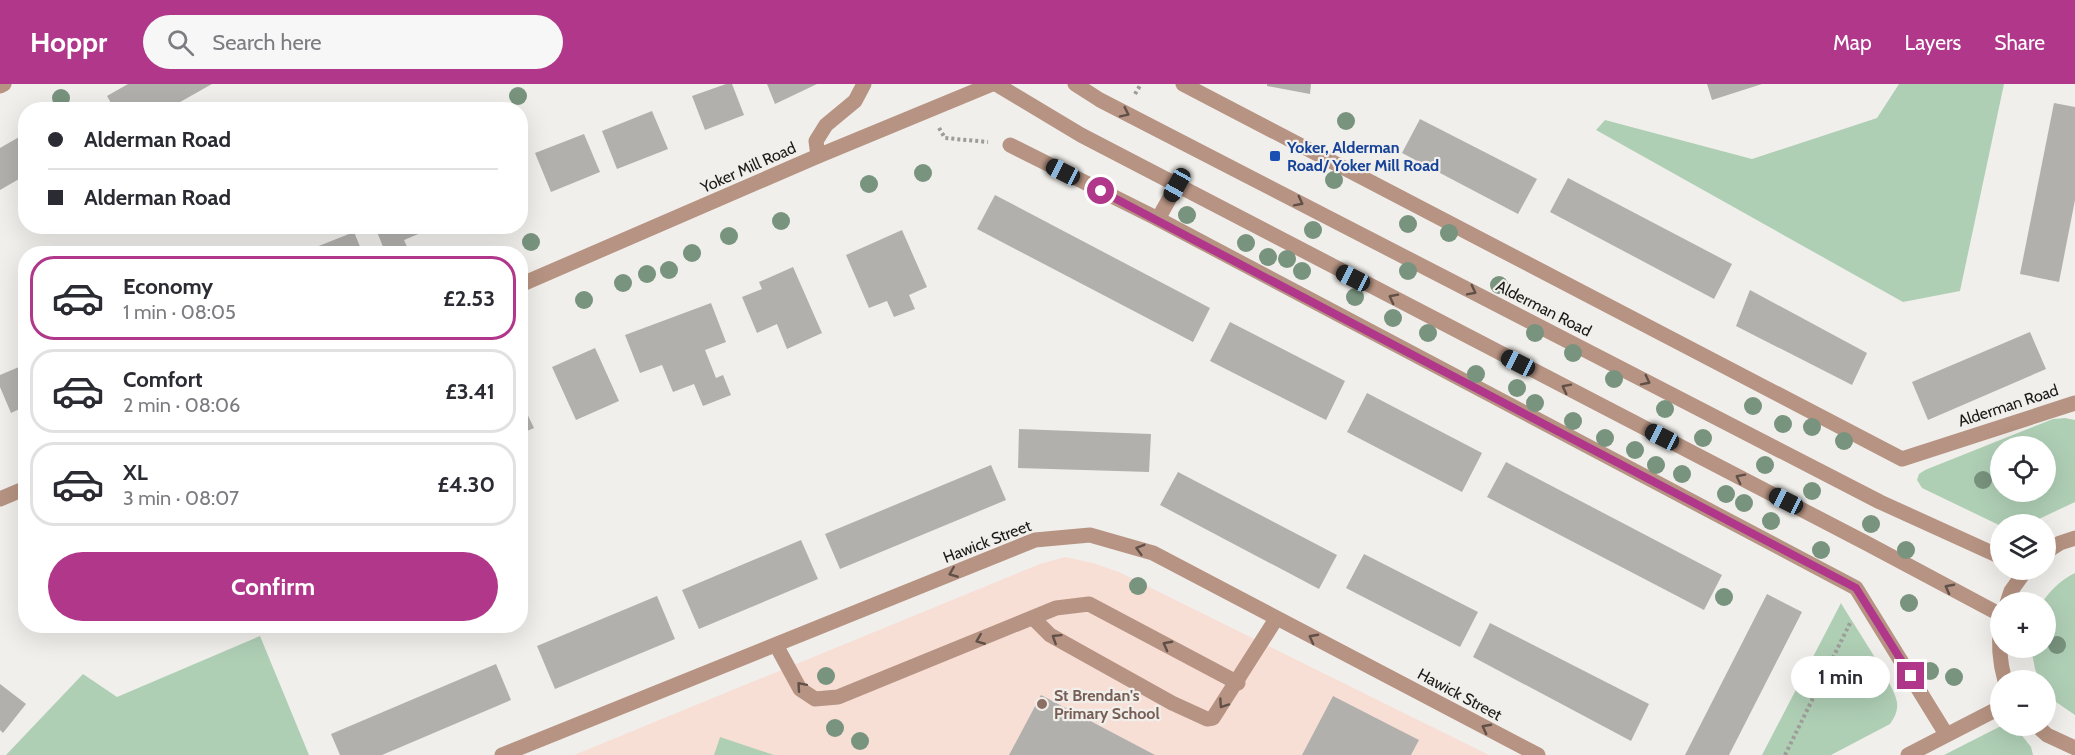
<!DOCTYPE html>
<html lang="en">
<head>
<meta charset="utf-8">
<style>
	body { margin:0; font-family:Cabin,sans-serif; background:#f7f7f7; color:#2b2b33; height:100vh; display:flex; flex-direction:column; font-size:22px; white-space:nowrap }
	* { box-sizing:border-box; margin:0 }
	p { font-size:20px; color:#7c7c81 }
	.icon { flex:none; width:33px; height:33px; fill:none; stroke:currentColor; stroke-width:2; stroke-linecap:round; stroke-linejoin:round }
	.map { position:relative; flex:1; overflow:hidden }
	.side { position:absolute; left:18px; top:162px; width:510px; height:387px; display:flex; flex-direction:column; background:#fff; border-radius:24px; box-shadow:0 6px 24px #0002 }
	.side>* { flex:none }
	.top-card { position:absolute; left:18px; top:18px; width:510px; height:132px; border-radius:24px; box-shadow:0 6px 24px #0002; display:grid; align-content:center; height:132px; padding:0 30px; background:#fff }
	.fabs { position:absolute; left:1990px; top:352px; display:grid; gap:12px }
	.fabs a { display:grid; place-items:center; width:66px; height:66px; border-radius:50%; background:#fff; box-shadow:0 6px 24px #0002; font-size:30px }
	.end { position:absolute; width:27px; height:27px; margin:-14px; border:8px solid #b0378a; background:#fff; box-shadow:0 0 0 3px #fff }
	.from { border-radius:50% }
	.bubble { position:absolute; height:42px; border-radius:21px; background:#fff; box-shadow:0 6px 24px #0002; font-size:20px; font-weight:800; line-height:42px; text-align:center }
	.car { position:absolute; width:18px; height:36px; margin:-18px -9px; border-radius:8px; box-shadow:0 0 4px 2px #0007; background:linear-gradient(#222 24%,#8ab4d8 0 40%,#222 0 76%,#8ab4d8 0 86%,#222 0) }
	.top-card b { display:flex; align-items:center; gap:21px; height:57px; font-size:22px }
	.top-card b+b { border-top:2px solid #e1e1e2 }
	.top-card i { width:15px; height:15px; background:#2b2b33 }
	ul { padding:10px 0 0; list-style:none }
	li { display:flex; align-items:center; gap:18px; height:84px; margin:0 12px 9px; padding:0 18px; border:3px solid #e1e1e2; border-radius:24px }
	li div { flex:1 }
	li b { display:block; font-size:22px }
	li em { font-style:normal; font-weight:800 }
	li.on { border-color:#b0378a }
	li>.icon { width:54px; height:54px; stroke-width:1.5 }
	.action { display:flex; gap:12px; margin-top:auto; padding:12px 30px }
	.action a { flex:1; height:69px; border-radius:36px; background:#b0378a; color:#fff; font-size:24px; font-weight:800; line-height:69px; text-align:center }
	header { display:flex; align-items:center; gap:36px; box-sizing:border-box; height:84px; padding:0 30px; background:#b0378a; color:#fff }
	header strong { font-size:28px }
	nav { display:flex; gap:33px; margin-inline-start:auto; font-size:21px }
	.search { width:420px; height:54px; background:#f7f7f7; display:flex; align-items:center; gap:15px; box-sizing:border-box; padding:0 21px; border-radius:33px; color:#7c7c81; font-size:22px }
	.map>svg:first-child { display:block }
	.education { fill:#f8dfd6 }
	.green { fill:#afcfb5; fill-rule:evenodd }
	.building { fill:#b2b0ad }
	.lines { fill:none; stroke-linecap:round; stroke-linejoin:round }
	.path { stroke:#9d9c99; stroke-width:4; stroke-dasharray:3 3; stroke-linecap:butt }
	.service { stroke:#b69382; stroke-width:15 }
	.minor { stroke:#b69382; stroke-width:15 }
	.tertiary { stroke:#b69382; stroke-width:15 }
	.tree { fill:#78937e }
	.oneway { stroke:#615048 }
	.route { stroke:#b0378a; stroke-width:8 }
	.transit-dot { fill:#1a4fb4; stroke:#f1efeb; stroke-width:2 }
	.education-dot { fill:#8d6e63; stroke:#f1efeb; stroke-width:2 }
	.labels { text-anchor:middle; stroke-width:4.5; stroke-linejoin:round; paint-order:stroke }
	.transit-label { font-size:16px; font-weight:bold; fill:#164399; stroke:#f1efeb; text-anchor:start }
	.street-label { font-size:16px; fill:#1b1a19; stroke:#f1efeb }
	.education-label { font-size:16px; font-weight:bold; fill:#785e54; stroke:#f1efeb; text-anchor:start }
</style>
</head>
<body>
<header>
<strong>Hoppr</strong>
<div class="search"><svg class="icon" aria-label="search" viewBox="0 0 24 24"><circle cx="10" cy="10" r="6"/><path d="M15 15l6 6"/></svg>Search here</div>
<nav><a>Map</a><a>Layers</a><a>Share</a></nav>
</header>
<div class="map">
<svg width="2075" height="671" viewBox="0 0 2075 671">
	<rect width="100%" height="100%" fill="#f1efeb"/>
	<path class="education" d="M1065 473 1093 479 1119 488 1489 671H574L1040 480Z"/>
	<g class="green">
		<path d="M1899 0H2004L1960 207 1903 218 1596 46 1605 36 1752 75 1877 34Z"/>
		<path d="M2065 334 2075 336V418L2026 441 2001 442 1922 404 1917 396 1919 390 1925 386 2053 335ZM2001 363H2046V408H2001Z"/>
		<path d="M2075 489V631L2056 618 2046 606V597H2040L2035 585 2031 564H2046V519H2042C2050 506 2062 495 2075 489Z"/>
		<path d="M1841 519C1852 538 1895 601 1897 618 1898 627 1895 633 1890 640L1831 671H1762Z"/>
		<path d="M260 552 309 671H6L83 590 117 613Z"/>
		<path d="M2001 642 2016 644 2031 663 2033 671H1944Z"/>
		<path d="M720 653 774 671H714Z"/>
	</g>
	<g class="building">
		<path d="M128 0H212L166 26H115L107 12Z"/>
		<path d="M726 0H732L744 31 705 46 692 12Z"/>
		<path d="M767 0H817L775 20Z"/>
		<path d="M1267 0H1311L1310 10 1267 2Z"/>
		<path d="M1707 0H1762L1712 16Z"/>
		<path d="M2054 19 2075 23V116L2059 198 2020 190Z"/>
		<path d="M652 27 668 65 617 85 602 47Z"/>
		<path d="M1420 35 1537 95 1518 130 1402 69Z"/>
		<path d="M26 49V91L0 106V64Z"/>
		<path d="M584 50 600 88 551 108 535 69Z"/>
		<path d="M1568 94 1732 180 1714 215 1550 128Z"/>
		<path d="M995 111 1210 224 1193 258 977 145Z"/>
		<path d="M375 143H435L404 156 409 167 402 170H386Z"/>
		<path d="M902 146 927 203 909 211 915 225 894 233 887 217 869 224 846 171Z"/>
		<path d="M354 148 363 170H301V169Z"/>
		<path d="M793 183 822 249 787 265 777 240 757 249 742 213 762 205 759 198Z"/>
		<path d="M1750 206 1867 269 1852 301 1736 242Z"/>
		<path d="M711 219 726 258 705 266 716 294 723 291 731 311 703 322 694 300 673 308 662 281 640 289 625 251Z"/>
		<path d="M1230 238 1345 297 1326 336 1210 277Z"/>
		<path d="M2030 248 2046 285 1928 336 1912 298Z"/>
		<path d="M595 264 619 317 576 336 552 283Z"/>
		<path d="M26 280V322L11 329 0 303V291Z"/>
		<path d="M1367 309 1482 369 1462 408 1347 348Z"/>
		<path d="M520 315 534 344 520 350Z"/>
		<path d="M1019 345 1151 350 1149 388 1018 384Z"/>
		<path d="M1506 378 1722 491 1704 526 1487 413Z"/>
		<path d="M991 381 1006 416 840 485 825 450Z"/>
		<path d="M1178 388 1337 471 1319 505 1160 421Z"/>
		<path d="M801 456 818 495 699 545 682 506Z"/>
		<path d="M1364 470 1478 528 1460 563 1346 504Z"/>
		<path d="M1767 510 1802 528 1729 671H1685Z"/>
		<path d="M657 512 675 555 555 605 537 562Z"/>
		<path d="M1490 539 1649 620 1631 657 1473 573Z"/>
		<path d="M496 580 511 616 382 671H340L331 650Z"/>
		<path d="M0 600 26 620 3 649 0 646Z"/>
		<path d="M1041 611 1155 671H1009Z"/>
		<path d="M1333 612 1419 656 1411 671H1302Z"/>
	</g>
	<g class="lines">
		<g class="path">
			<path d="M1135 10 1141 0"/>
			<path d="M939 44 945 54 988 58"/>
			<path d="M1785 671 1851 537"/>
		</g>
		<g class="service">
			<path d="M818 72 816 57 826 41 855 17 864 0"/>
			<path d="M1034 535 1050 551 1172 619 1207 635 1213 634 1276 535"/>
			<path d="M776 561 800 605 815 615 838 613 1056 524 1089 520 1238 599"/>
		</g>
		<g class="minor">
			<path d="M1183 0 1902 375 2075 319"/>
			<path d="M0 2 4 0"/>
			<path d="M1010 61 1158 135 1856 504 1946 650"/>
			<path d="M1158 135 1177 101"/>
			<path d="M520 201 818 72 992 0"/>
			<path d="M0 415 26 404"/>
			<path d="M502 671 1035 456 1090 451 1153 469 1538 671"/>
			<path d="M1908 671 2001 623"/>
		</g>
		<g class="tertiary">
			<path d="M996 0 1081 51 1868 460 2001 531"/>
			<path d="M1075 0 1100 16 1880 418 2001 473"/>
			<path d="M2046 468 2060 459 2075 454"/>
			<path d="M2007 519 2011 507 2026 486"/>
			<path d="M2001 537C1998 558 1999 576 2005 597"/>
			<path d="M2037 642 2047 651 2075 664"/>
		</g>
	</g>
	<g class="tree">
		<circle cx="518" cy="12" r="9"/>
		<circle cx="61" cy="14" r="9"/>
		<circle cx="1346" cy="37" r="9"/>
		<circle cx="923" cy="89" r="9"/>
		<circle cx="1334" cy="96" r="9"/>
		<circle cx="869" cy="100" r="9"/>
		<circle cx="1187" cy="131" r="9"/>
		<circle cx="781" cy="137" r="9"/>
		<circle cx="1408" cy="140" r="9"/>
		<circle cx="1313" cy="146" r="9"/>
		<circle cx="1449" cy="149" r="9"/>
		<circle cx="729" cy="152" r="9"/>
		<circle cx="531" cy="158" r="9"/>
		<circle cx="1246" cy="159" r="9"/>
		<circle cx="692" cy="169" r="9"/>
		<circle cx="1268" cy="173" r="9"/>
		<circle cx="1287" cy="175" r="9"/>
		<circle cx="669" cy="186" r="9"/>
		<circle cx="1302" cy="187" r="9"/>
		<circle cx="1408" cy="187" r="9"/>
		<circle cx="647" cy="190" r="9"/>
		<circle cx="623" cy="199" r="9"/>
		<circle cx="1499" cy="201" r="9"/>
		<circle cx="1355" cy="213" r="9"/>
		<circle cx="584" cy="216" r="9"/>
		<circle cx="1393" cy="234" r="9"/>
		<circle cx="1428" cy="249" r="9"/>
		<circle cx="1535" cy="249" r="9"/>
		<circle cx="1573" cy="269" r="9"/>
		<circle cx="1476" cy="290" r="9"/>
		<circle cx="1614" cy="295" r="9"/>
		<circle cx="1517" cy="304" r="9"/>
		<circle cx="1535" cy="319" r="9"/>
		<circle cx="1753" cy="322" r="9"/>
		<circle cx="1665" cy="325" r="9"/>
		<circle cx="1573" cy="337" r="9"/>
		<circle cx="1783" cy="340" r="9"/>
		<circle cx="1812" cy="343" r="9"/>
		<circle cx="1605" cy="354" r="9"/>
		<circle cx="1703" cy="354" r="9"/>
		<circle cx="1844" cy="357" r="9"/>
		<circle cx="1635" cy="366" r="9"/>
		<circle cx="1656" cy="381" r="9"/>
		<circle cx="1765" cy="381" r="9"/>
		<circle cx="1682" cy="390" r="9"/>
		<circle cx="1983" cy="396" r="9"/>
		<circle cx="1812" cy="407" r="9"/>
		<circle cx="1726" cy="410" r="9"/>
		<circle cx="1744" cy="419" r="9"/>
		<circle cx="1771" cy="437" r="9"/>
		<circle cx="1871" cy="440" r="9"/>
		<circle cx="1821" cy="466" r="9"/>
		<circle cx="1906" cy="466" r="9"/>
		<circle cx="1138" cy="502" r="9"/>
		<circle cx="1724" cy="513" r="9"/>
		<circle cx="1909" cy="519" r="9"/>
		<circle cx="2057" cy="561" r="9"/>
		<circle cx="1930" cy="587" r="9"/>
		<circle cx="826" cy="592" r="9"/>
		<circle cx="1954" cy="593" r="9"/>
		<circle cx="835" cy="644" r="9"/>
		<circle cx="860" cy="657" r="9"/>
	</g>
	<defs><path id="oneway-chevron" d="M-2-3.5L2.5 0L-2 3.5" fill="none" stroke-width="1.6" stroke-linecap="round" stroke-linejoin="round" transform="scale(1.5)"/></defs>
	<g class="oneway">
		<use href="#oneway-chevron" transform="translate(1125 29) rotate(26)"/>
		<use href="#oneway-chevron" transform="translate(1299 118) rotate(27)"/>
		<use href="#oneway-chevron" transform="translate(1472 207) rotate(27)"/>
		<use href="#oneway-chevron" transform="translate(1393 214) rotate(-153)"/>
		<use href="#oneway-chevron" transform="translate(1646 297) rotate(27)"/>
		<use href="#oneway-chevron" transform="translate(1566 304) rotate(-153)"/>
		<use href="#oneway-chevron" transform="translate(1740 394) rotate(-153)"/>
		<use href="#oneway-chevron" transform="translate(1140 465) rotate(-164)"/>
		<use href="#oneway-chevron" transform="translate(953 489) rotate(158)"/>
		<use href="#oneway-chevron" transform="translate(1949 504) rotate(-152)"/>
		<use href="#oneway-chevron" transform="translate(1056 554) rotate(-148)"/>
		<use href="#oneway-chevron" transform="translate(1313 554) rotate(-152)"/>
		<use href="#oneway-chevron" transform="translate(980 556) rotate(158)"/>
		<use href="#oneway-chevron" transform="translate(1167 561) rotate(-152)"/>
		<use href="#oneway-chevron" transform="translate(801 602) rotate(-131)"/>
		<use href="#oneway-chevron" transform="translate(1223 620) rotate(124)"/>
		<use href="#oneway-chevron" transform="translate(1486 644) rotate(-152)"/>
	</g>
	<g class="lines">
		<path class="route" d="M1101 107 1856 504 1911 592"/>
	</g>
	<rect class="transit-dot" x="1269" y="66" width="12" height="12" rx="3"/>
	<circle class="education-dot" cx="1042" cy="620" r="6"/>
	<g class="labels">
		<g class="transit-label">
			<text x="1287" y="69">Yoker, Alderman<tspan x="1287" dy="18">Road/ Yoker Mill Road</tspan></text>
		</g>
		<g class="street-label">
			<text transform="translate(748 83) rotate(-24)" y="6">Yoker Mill Road</text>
			<text transform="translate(1544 224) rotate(27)" y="6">Alderman Road</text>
			<text transform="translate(2008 321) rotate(-18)" y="6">Alderman Road</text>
			<text transform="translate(987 457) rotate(-21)" y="6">Hawick Street</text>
			<text transform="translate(1460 610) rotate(28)" y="6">Hawick Street</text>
		</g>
		<g class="education-label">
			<text x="1054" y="617">St Brendan's<tspan x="1054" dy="18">Primary School</tspan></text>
		</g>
	</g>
</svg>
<div class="fabs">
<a><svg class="icon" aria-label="locate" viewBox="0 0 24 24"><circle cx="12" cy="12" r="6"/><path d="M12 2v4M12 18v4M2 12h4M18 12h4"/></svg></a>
<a><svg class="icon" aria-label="layers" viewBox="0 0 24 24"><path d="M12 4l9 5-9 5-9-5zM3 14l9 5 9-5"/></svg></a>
<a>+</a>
<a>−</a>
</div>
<i class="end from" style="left:1101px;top:107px"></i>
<i class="end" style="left:1911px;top:592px"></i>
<div class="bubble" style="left:1791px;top:572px;width:99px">1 min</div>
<i class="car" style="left:1063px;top:88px;rotate:297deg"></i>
<i class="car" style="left:1177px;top:101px;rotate:209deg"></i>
<i class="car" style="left:1353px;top:194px;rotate:297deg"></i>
<i class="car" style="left:1518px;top:279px;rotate:297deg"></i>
<i class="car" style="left:1662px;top:353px;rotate:297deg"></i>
<i class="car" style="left:1786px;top:417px;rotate:297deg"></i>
<div class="top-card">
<b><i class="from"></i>Alderman Road</b>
<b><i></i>Alderman Road</b>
</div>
<section class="side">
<ul>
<li class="on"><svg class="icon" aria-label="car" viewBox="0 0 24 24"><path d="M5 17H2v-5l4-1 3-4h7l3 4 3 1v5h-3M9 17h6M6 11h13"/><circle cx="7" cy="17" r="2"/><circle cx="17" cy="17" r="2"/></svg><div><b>Economy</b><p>1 min · 08:05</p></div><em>£2.53</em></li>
<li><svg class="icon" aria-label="car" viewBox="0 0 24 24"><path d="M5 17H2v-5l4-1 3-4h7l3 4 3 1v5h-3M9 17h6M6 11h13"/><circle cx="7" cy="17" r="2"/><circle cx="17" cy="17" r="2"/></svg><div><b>Comfort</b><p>2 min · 08:06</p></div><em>£3.41</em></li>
<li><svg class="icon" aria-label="car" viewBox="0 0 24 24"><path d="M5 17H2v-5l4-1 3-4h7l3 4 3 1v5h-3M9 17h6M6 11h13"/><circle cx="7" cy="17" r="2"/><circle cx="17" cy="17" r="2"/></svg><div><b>XL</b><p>3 min · 08:07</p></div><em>£4.30</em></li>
</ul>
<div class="action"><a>Confirm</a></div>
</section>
</div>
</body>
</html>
